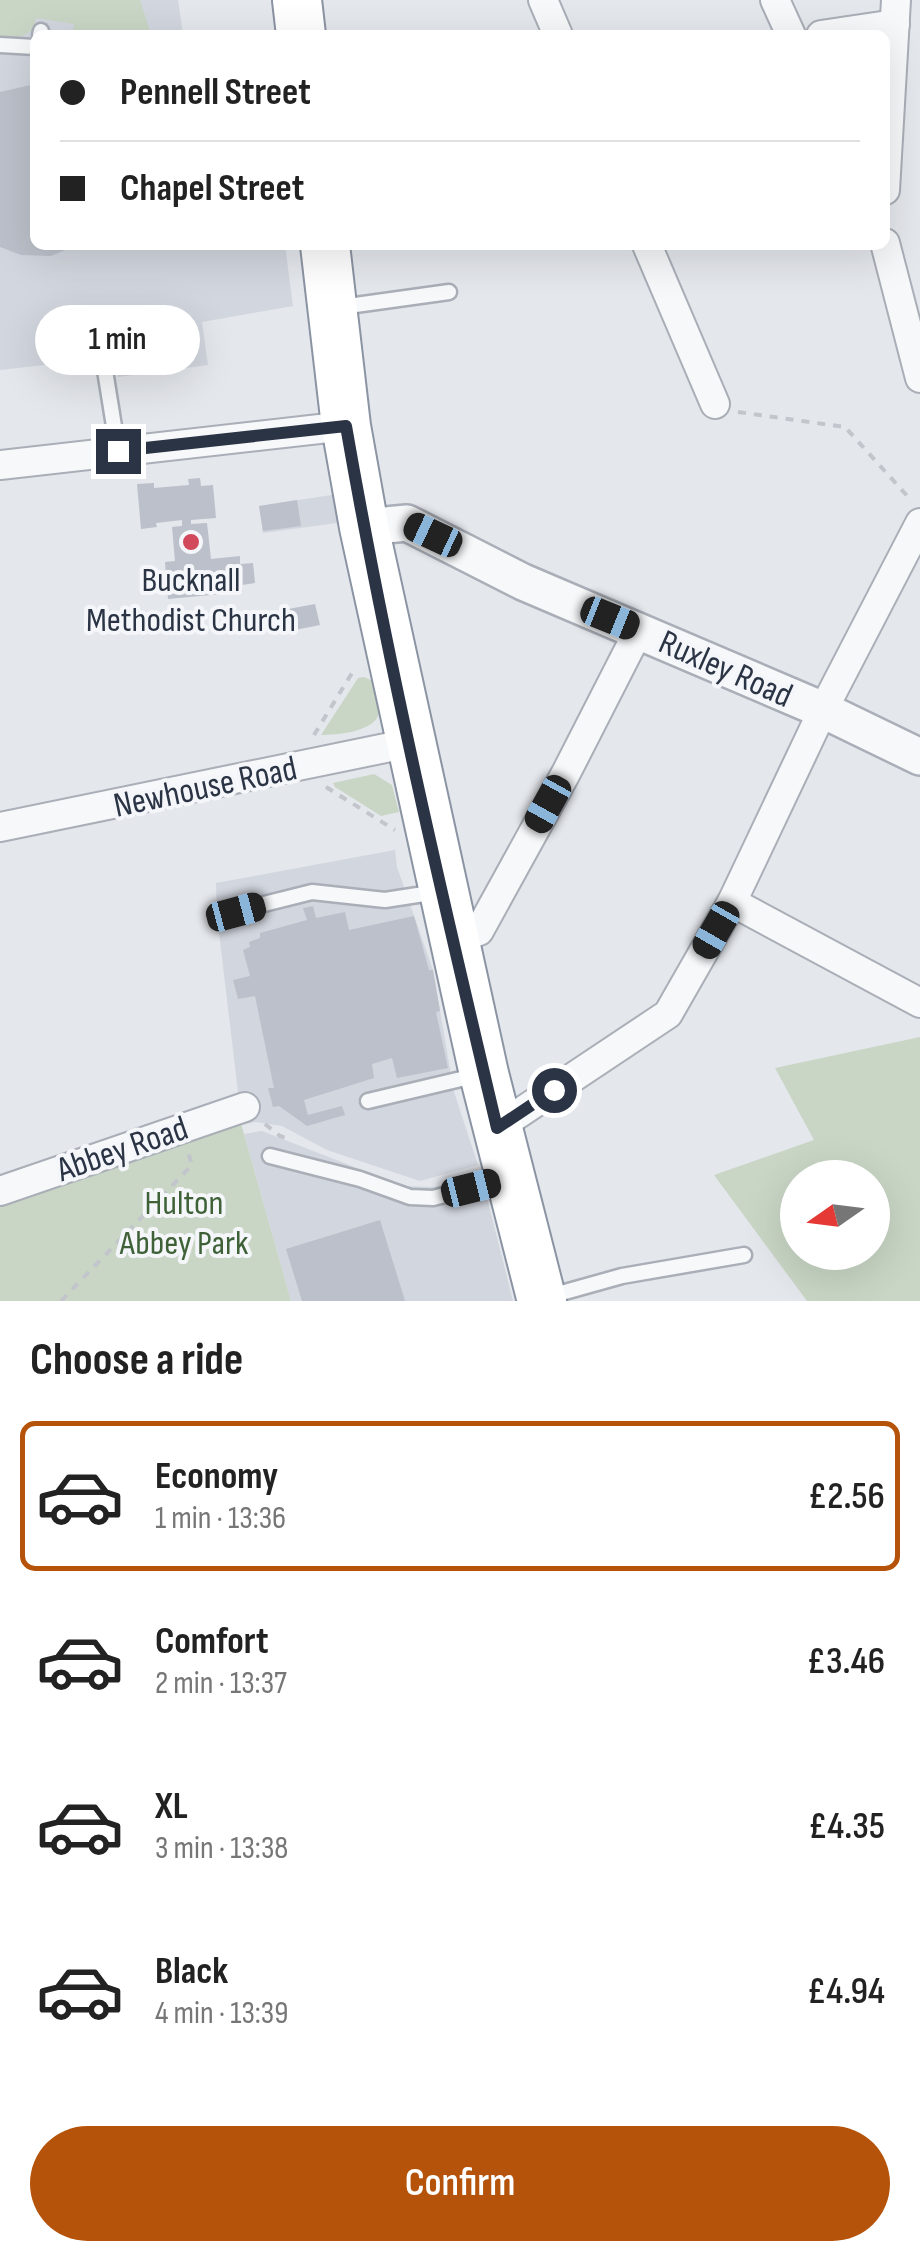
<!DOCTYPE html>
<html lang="en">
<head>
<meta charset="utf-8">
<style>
	body { margin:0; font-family:"Sofia Sans Condensed",sans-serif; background:#f6f6f6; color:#222; height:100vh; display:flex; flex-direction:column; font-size:38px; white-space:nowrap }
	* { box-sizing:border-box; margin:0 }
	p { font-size:32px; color:#767676 }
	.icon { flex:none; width:55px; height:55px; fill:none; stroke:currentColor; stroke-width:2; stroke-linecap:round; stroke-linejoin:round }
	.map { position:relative; height:1301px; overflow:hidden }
	.sheet { display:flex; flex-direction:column; background:#fff; flex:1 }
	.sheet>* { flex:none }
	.banner { position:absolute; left:30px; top:30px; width:860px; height:220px; border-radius:15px; box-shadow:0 10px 40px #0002; display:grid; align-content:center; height:220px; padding:0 30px; background:#fff }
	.needle { width:65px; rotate:256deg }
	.controls { position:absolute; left:780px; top:1160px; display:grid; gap:20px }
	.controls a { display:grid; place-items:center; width:110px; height:110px; border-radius:50%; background:#fff; box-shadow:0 10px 40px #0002; font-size:50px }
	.end { position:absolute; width:45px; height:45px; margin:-22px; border:12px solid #2b3445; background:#fff; box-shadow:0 0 0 5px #fff }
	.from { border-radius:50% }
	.bubble { position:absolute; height:70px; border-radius:35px; background:#fff; box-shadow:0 10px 40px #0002; font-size:32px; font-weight:600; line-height:70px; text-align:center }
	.car { position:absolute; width:30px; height:60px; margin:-30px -15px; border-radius:12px; box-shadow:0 0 8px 2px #0007; background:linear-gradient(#222 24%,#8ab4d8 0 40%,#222 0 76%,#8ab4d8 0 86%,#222 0) }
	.banner b { display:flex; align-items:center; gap:35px; height:95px; font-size:38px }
	.banner b+b { border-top:2px solid #e0e0e0 }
	.banner i { width:25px; height:25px; background:#222 }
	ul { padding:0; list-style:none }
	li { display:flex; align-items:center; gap:30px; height:150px; margin:0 20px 15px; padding:0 10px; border:5px solid transparent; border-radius:15px }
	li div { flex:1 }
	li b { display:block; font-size:38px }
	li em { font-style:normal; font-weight:600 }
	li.active { border-color:#b45309 }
	li>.icon { width:90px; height:90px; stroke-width:1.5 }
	h2 { padding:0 30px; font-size:45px; line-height:120px }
	.button { display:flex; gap:20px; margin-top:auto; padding:20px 30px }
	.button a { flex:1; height:115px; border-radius:60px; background:#b45309; color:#fff; font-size:40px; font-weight:600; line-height:115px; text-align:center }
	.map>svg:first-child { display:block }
	.built { fill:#d2d6de }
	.green { fill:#c9d6c5; fill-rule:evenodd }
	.building { fill:#bbc0ca }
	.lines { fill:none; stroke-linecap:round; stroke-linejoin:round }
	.service-casing { stroke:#a9aeb7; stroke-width:19 }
	.minor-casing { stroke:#a9aeb7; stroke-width:32 }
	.tertiary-casing { stroke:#a9aeb7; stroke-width:40 }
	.trunk-casing { stroke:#8b94a3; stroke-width:52 }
	.path { stroke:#c2c5cb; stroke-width:4; stroke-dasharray:8 8; stroke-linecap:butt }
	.service { stroke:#f7f8fa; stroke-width:14 }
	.minor { stroke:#f7f8fa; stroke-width:28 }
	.tertiary { stroke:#f7f8fa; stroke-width:35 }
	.trunk { stroke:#fff; stroke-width:48 }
	.route { stroke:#2b3445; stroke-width:12 }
	.poi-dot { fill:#d1495b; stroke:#f4f6f9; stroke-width:4 }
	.labels { text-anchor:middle; stroke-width:8; stroke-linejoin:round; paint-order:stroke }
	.poi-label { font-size:35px; fill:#2b3445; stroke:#f4f6f9 }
	.street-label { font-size:35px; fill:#2b3445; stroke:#f4f6f9 }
	.park-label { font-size:35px; fill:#3f6138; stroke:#f4f6f9 }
</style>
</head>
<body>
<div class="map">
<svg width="920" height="1301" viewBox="0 0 920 1301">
	<rect width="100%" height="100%" fill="#e4e7ec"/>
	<g class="built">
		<path d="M0 0H178L183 35H35V245H285L293 306 202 322 208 365 118 377 115 357 0 370Z"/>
		<path d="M338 494 344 522 263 533 259 506Z"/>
		<path d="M395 850 397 867 433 970 454 1092 478 1165 420 1181 327 1150 282 1126 255 1122 242 1125 217 916 216 883Z"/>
		<path d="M262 1131 403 1186 435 1187 481 1174 513 1301H291L244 1134Z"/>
	</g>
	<g class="green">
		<path d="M0 0H140L151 35H73L74 24 36 18 33 30 20 37 0 36Z"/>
		<path d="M364 677 373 681C375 690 380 704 379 713 375 732 336 735 321 735L358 678Z"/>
		<path d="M374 774 392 785 399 812 381 816 335 787 333 783Z"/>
		<path d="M920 1037V1301H807L714 1175 814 1140 775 1068ZM798 1178H872V1252H798Z"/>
		<path d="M240 1120 291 1301H0V1198Z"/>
	</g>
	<g class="building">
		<path d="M35 84V245H77L51 256 21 255 0 247V92Z"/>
		<path d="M200 478 201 486 213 485 216 518 191 520V524L207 523 211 559 240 556V564L253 563 255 583 242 585 243 592 168 599 165 562 175 561 172 527 182 526V520L156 523 157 527 141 529 137 484 154 483V488L189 485 188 479Z"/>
		<path d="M297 500 301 526 263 531 259 506Z"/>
		<path d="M315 604 320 625 295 630 293 619 285 620 283 610Z"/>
		<path d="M313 906 316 918 345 912 349 930 414 916 429 970H433L440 1011 436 1012 448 1068 397 1078 392 1058 372 1064 374 1078 304 1100 308 1115 342 1106 345 1115 307 1126 279 1106 273 1107 268 1088H274L255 996 238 999 233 980 250 976 243 950 250 947 249 942 260 938V933L307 920 303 908Z"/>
		<path d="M380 1220 405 1301H302L286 1249Z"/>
	</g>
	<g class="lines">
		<defs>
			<g id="service">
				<path d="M40 35 41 31"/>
				<path d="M0 45 35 47"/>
				<path d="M341 307 449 292"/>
				<path d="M103 358 118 451"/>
				<path d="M236 911 312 892 385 900 437 892"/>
				<path d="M368 1101 478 1075"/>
				<path d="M270 1156 360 1179 410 1197 433 1198 503 1180"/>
				<path d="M547 1297 622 1276 744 1255"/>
			</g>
			<g id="minor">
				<path d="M543 0 558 35"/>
				<path d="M775 0 791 35"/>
				<path d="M821 35 895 24"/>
				<path d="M885 190 896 0"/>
				<path d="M885 243 920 378"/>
				<path d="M647 245 715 404"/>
				<path d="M0 465 346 426"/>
				<path d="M0 827 410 743"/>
				<path d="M732 902 920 1003"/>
				<path d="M454 941 479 931 566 773 639 630"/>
				<path d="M497 1128 668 1014 732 902 823 710 920 523"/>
				<path d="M0 1191 245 1107"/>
			</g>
			<path id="tertiary" d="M364 527 407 523 523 582 823 710 920 757"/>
			<g id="trunk">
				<path d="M297 0 301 35"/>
				<path d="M325 245 346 426 364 527 484 1074 542 1301"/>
			</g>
		</defs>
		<use href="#service" class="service-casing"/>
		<use href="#minor" class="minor-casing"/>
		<use href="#tertiary" class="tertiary-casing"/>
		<use href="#trunk" class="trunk-casing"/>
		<g class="path">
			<path d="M738 412 845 427 910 499"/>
			<path d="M314 735 352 673 359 671"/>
			<path d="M326 787 395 830"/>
			<path d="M265 1124 280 1136 291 1140"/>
			<path d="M61 1301 192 1165 188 1152"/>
		</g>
		<use href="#service" class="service"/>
		<use href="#minor" class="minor"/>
		<use href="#tertiary" class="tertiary"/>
		<use href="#trunk" class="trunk"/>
	</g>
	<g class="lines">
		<path class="route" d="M118 451 346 426C387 662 442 896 497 1128L554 1090"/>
	</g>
	<circle class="poi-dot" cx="191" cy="542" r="10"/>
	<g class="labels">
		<g class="poi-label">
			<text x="191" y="591">Bucknall<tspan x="191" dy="40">Methodist Church</tspan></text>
		</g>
		<g class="street-label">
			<text transform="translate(726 668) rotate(24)" y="12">Ruxley Road</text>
			<text transform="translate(205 786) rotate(-12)" y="12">Newhouse Road</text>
			<text transform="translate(122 1148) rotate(-19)" y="12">Abbey Road</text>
		</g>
		<g class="park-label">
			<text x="184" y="1214">Hulton<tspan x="184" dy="40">Abbey Park</tspan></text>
		</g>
	</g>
</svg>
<div class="controls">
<a><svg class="needle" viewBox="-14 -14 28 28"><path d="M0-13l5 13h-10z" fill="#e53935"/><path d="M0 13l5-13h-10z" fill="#767676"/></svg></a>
</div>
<i class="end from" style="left:554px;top:1090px"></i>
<i class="end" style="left:118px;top:451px"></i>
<div class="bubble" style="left:35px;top:305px;width:165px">1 min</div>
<i class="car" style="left:433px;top:535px;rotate:295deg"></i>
<i class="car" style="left:610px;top:618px;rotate:112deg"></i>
<i class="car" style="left:548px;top:804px;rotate:209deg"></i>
<i class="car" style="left:236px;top:912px;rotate:75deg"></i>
<i class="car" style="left:716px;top:930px;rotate:210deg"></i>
<i class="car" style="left:471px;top:1188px;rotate:76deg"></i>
<div class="banner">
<b><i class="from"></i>Pennell Street</b>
<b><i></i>Chapel Street</b>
</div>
</div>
<section class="sheet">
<h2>Choose a ride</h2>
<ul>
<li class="active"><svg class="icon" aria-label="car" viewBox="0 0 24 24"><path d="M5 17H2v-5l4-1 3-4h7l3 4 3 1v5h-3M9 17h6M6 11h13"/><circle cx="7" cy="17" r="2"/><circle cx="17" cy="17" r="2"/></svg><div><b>Economy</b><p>1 min · 13:36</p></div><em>£2.56</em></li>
<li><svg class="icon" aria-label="car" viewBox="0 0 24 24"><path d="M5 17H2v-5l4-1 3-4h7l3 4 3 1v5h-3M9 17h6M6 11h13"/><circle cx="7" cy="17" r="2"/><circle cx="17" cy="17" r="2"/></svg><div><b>Comfort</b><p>2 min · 13:37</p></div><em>£3.46</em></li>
<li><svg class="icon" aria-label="car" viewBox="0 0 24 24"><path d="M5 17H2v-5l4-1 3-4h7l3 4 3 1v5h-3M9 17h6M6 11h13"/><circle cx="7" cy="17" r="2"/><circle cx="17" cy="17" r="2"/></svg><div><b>XL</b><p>3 min · 13:38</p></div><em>£4.35</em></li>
<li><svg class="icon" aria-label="car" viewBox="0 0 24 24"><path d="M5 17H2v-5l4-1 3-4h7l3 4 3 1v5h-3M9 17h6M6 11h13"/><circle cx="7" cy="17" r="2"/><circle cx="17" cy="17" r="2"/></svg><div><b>Black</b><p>4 min · 13:39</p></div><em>£4.94</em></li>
</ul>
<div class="button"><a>Confirm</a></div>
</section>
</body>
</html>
